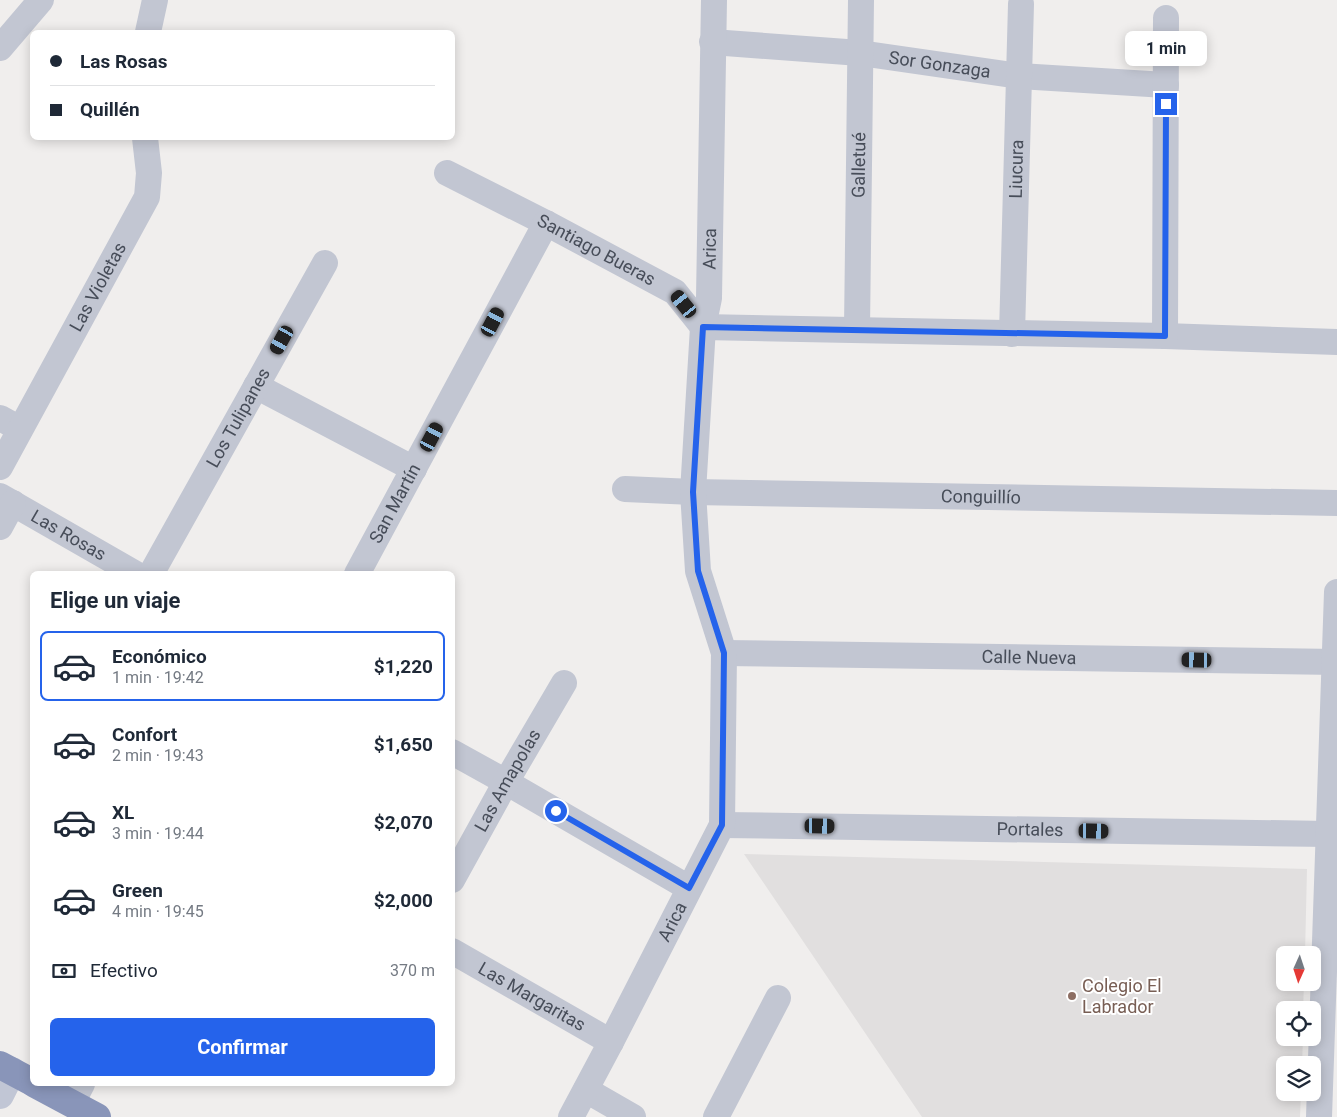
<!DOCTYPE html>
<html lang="es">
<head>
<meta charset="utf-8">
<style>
	body { margin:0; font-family:Roboto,sans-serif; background:#f2f2f3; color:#1f2937; height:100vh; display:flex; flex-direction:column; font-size:19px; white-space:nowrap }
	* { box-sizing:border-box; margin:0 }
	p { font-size:16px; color:#747a83 }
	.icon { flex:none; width:28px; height:28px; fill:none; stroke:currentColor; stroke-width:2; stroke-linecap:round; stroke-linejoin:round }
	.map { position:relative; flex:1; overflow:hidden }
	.drawer { position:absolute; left:30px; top:571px; width:425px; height:515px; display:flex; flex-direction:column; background:#fff; border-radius:8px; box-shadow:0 2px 12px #0003 }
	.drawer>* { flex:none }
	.top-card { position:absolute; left:30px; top:30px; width:425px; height:110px; border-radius:8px; box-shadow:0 2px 12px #0003; display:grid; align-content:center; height:110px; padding:0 20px; background:#fff }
	.needle { width:32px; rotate:183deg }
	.tools { position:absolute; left:1276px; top:946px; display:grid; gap:10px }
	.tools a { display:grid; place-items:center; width:45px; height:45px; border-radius:8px; background:#fff; box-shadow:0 2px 12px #0003; font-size:25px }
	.end { position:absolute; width:22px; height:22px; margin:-11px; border:6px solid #2563eb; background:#fff; box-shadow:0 0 0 2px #fff }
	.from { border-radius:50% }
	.bubble { position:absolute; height:35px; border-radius:8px; background:#fff; box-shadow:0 2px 12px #0003; font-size:16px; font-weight:700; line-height:35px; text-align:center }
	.car { position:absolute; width:15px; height:30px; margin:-15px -8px; border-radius:6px; box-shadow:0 0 4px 1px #0007; background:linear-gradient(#222 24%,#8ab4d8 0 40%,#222 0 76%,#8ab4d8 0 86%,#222 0) }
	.top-card b { display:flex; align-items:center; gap:18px; height:48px; font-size:19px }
	.top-card b+b { border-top:1px solid #e0e1e3 }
	.top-card i { width:12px; height:12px; background:#1f2937 }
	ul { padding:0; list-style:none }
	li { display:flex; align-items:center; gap:15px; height:70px; margin:0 10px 8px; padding:0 10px; border:2px solid transparent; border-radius:8px }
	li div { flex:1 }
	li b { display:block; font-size:19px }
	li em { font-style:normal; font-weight:700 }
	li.selected { border-color:#2563eb }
	li>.icon { width:45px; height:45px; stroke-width:1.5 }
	h2 { padding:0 20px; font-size:22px; line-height:60px }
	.pay { display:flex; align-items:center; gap:12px; height:55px; padding:0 20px; font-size:19px }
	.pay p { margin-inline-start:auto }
	.cta { display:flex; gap:10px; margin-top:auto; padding:10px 20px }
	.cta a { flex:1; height:58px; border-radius:8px; background:#2563eb; color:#fff; font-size:20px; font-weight:700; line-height:58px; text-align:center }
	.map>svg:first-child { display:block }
	.education { fill:#e1dfdf }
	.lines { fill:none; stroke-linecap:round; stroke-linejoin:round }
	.street { stroke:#c2c6d2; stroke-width:26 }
	.secondary { stroke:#c1c6d5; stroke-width:28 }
	.highway { stroke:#8995b9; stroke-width:28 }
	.route { stroke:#2563eb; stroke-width:6 }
	.education-dot { fill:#8d6e63; stroke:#fff; stroke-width:2 }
	.labels { text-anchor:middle; stroke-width:4; stroke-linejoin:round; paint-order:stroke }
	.street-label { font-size:18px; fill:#474d59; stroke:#fff }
	.education-label { font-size:18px; fill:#785e54; stroke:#fff; text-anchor:start }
</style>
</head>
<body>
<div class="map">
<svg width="1337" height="1117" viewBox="0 0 1337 1117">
	<rect width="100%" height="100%" fill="#f0eeed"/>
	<path class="education" d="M744 854 1307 869 1305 955H1285V982L1304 983 1303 1010H1285V1038H1303L1302 1065H1285V1092L1301 1093 1300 1117H922Z"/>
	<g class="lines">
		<g class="street">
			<path d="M148 32 155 0"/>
			<path id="s1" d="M712 42 860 53 1019 76 1166 85"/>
			<path d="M0 48 41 0"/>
			<path id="s2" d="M447 173 546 223 675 292 703 327 1165 336 1337 342"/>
			<path id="s3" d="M857 329 861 0"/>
			<path id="s4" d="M1012 334 1021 4"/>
			<path d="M1165 336 1166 18"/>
			<path d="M256 386 414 469"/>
			<path d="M0 418 20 429"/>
			<path id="s5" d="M0 467 147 197 149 173 145 138"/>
			<path id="s6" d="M625 489 693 492 1337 503"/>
			<path id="s7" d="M0 496 136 574"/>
			<path d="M0 527 13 503"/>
			<path id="s8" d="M151 574 325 263"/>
			<path id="s9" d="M357 574 546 223"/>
			<path id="s10" d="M724 653 1337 662"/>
			<path d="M452 752 506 782 689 888"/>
			<path id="s11" d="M722 825 1329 834 1337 832"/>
			<path id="s12" d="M452 880 506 782 564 683"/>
			<path id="s13" d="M452 951 611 1042"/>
			<path d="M586 1090 633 1117"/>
			<path d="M72 1103 82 1084"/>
			<path id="s14" d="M571 1117 611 1042 722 825 724 653 698 571 693 492 703 327 709 298 714 0"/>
			<path d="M716 1117 778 998"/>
			<path d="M1319 1117 1337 592"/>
		</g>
		<path class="secondary" d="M0 1095 12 1071"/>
		<g class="highway">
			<path d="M0 1065 32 1082"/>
			<path d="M35 1084 97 1117"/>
		</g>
	</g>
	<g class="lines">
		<path class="route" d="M556 811 689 888 722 825 724 653 698 571 693 492 703 327 1165 336 1166 104"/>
	</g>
	<circle class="education-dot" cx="1072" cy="996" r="5"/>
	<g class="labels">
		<g class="street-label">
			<text dy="6" stroke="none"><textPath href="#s1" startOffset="229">Sor Gonzaga</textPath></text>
			<text dy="6" stroke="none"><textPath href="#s3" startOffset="164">Galletué</textPath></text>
			<text dy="6" stroke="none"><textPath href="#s4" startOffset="165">Liucura</textPath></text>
			<text dy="6" stroke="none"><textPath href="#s14" startOffset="910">Arica</textPath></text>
			<text dy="6" stroke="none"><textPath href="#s2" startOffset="168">Santiago Bueras</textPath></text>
			<text dy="6" stroke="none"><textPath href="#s5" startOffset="205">Las Violetas</textPath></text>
			<text dy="6" stroke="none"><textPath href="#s8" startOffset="179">Los Tulipanes</textPath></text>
			<text dy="6" stroke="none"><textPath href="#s6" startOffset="356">Conguillío</textPath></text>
			<text dy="6" stroke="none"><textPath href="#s9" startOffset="80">San Martín</textPath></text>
			<text dy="6" stroke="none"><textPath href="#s7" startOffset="79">Las Rosas</textPath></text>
			<text dy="6" stroke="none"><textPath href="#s10" startOffset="305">Calle Nueva</textPath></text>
			<text dy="6" stroke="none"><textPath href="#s12" startOffset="114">Las Amapolas</textPath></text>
			<text dy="6" stroke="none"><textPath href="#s11" startOffset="308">Portales</textPath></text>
			<text dy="6" stroke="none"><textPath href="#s14" startOffset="220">Arica</textPath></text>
			<text dy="6" stroke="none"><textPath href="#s13" startOffset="92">Las Margaritas</textPath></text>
		</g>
		<g class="education-label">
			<text x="1082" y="992">Colegio El<tspan x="1082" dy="21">Labrador</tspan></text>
		</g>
	</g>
</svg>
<div class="tools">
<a><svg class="needle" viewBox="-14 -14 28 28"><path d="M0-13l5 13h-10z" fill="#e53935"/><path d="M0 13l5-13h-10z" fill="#747a83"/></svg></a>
<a><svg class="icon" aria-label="locate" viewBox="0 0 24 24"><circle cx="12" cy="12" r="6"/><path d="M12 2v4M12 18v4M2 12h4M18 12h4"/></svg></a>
<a><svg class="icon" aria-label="layers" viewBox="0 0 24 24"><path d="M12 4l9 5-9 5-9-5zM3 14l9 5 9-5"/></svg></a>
</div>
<i class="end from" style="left:556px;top:811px"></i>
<i class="end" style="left:1166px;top:104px"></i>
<div class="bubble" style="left:1125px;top:31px;width:82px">1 min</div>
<i class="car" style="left:684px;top:304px;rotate:321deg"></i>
<i class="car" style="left:493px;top:322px;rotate:28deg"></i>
<i class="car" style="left:282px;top:340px;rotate:209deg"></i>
<i class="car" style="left:432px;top:437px;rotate:28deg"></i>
<i class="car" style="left:1197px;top:660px;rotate:271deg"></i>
<i class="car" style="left:820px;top:826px;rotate:91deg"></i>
<i class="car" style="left:1094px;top:831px;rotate:91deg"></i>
<div class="top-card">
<b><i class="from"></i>Las Rosas</b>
<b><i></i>Quillén</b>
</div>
<section class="drawer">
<h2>Elige un viaje</h2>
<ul>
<li class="selected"><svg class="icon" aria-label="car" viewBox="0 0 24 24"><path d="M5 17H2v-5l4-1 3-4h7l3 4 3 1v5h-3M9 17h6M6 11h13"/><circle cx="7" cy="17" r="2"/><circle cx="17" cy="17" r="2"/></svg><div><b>Económico</b><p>1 min · 19:42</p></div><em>$1,220</em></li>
<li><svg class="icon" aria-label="car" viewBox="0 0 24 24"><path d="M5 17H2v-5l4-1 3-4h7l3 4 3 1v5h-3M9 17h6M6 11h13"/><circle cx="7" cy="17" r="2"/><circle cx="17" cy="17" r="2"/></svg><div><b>Confort</b><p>2 min · 19:43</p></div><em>$1,650</em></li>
<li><svg class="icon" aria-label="car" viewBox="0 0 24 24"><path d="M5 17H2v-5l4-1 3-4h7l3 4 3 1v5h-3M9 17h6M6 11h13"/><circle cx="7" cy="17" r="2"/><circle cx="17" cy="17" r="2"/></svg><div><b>XL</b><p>3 min · 19:44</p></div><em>$2,070</em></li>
<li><svg class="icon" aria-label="car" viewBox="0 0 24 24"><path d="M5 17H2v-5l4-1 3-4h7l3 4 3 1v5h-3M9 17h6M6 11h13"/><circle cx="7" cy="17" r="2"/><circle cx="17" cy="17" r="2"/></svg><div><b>Green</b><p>4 min · 19:45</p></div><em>$2,000</em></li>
</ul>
<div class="pay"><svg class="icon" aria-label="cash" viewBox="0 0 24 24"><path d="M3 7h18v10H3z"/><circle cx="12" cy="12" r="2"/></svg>Efectivo<p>370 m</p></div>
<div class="cta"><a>Confirmar</a></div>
</section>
</div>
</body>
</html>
